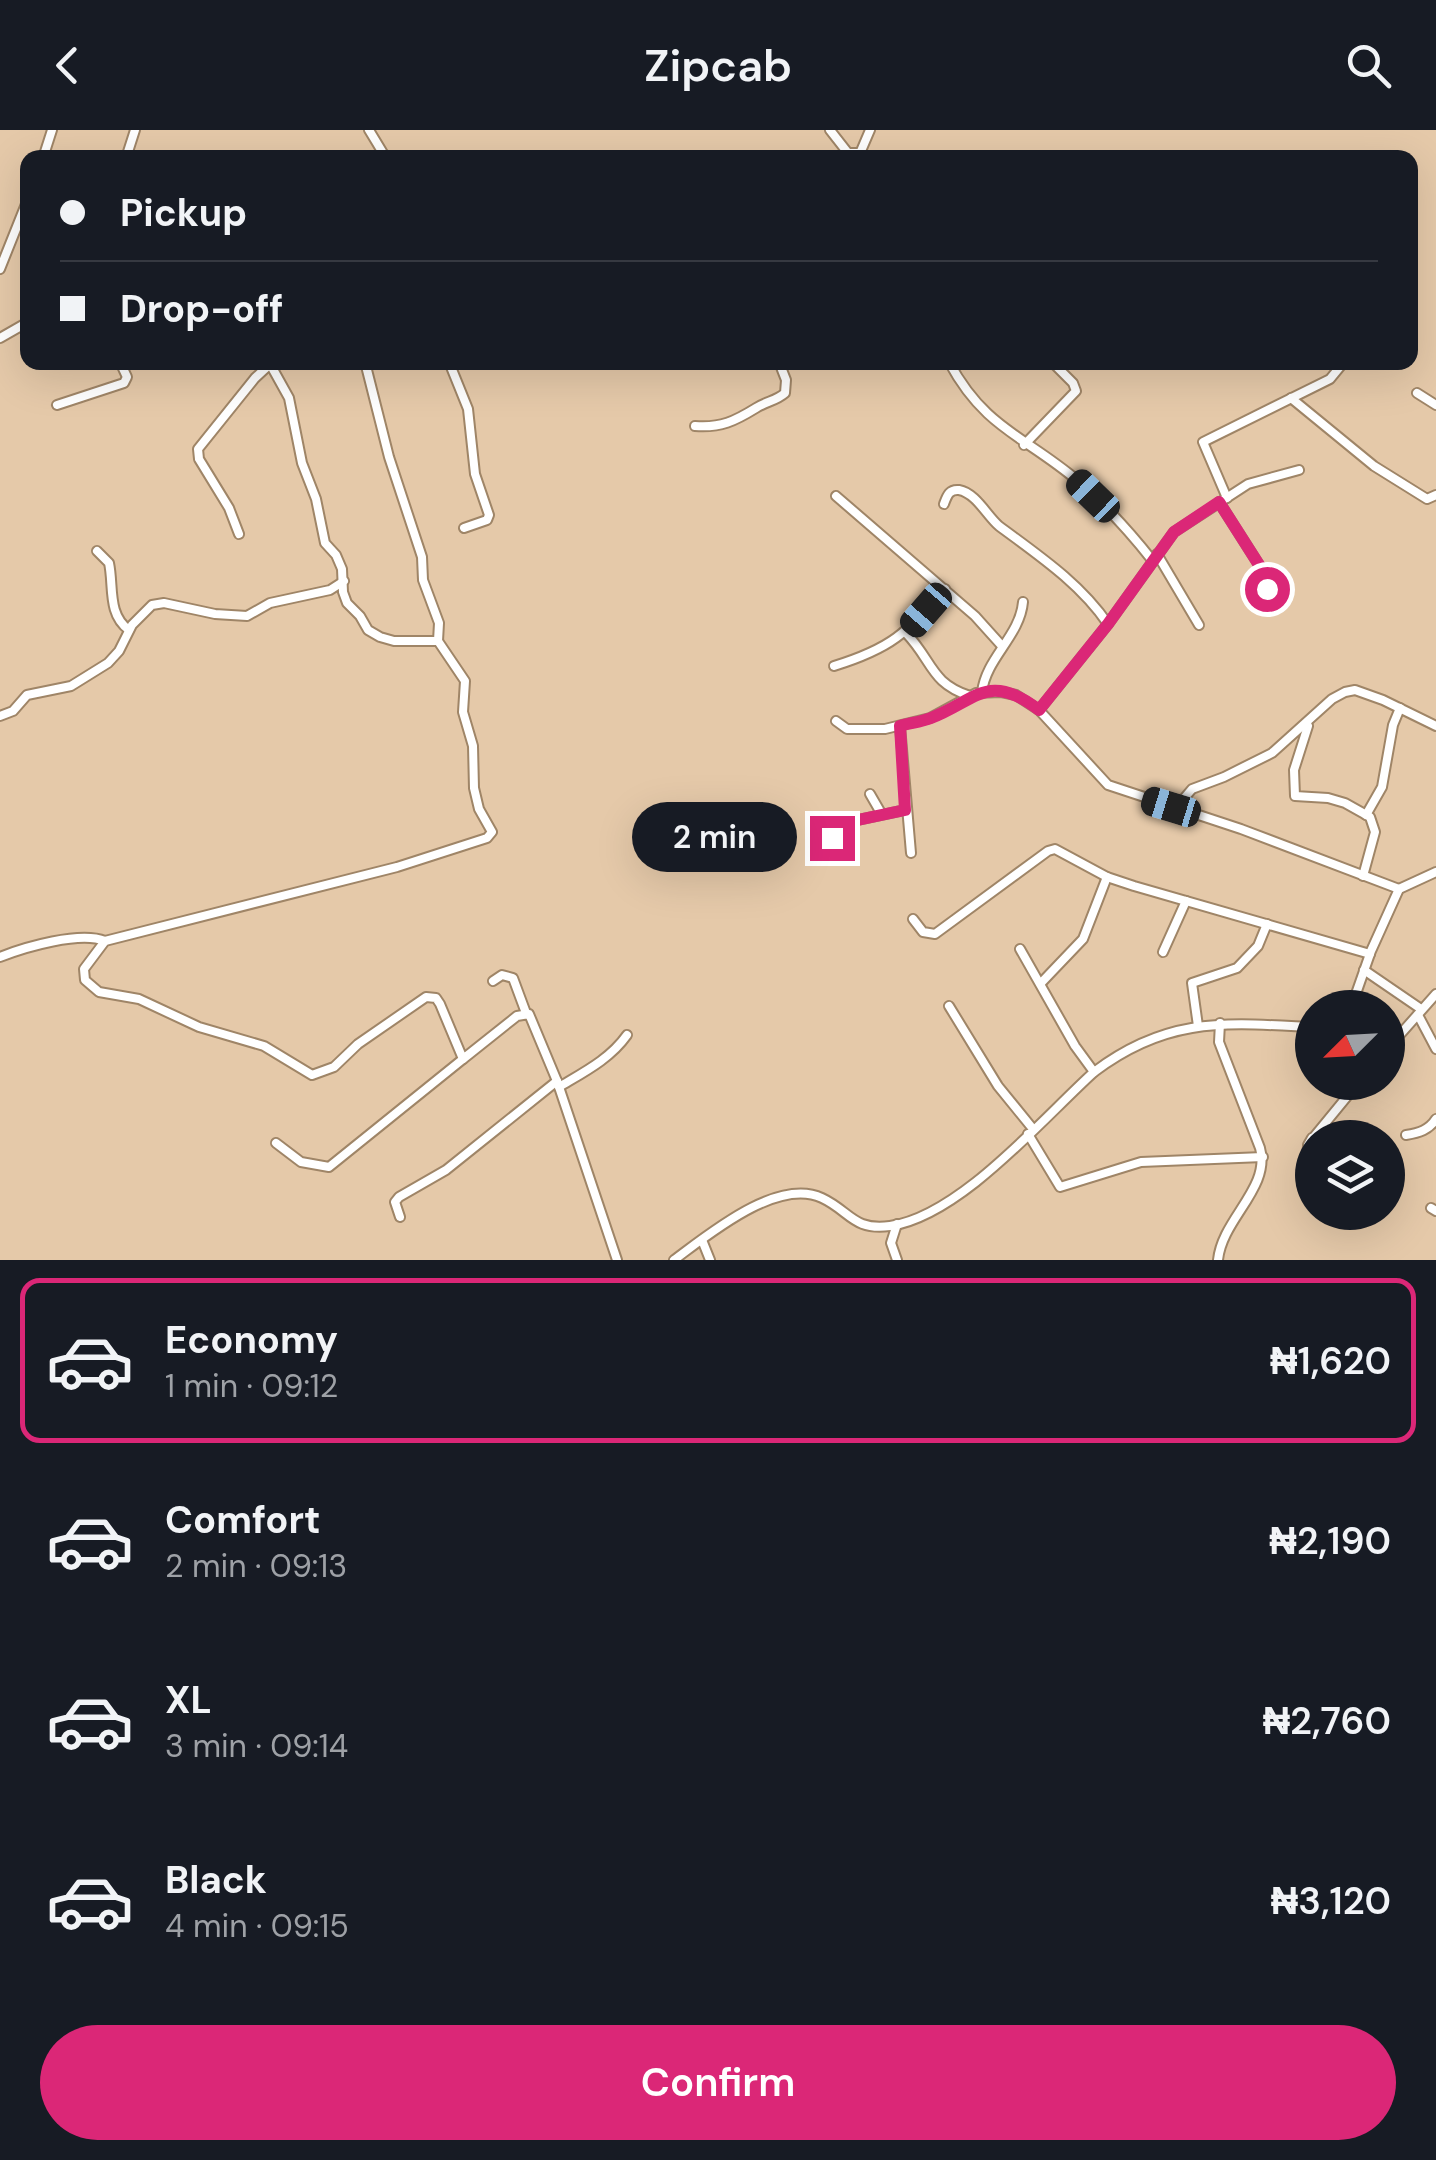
<!DOCTYPE html>
<html lang="en">
<head>
<meta charset="utf-8">
<style>
	body { margin:0; font-family:"DM Sans",sans-serif; background:#20242c; color:#f1f3f6; height:100vh; display:flex; flex-direction:column; font-size:38px; white-space:nowrap }
	* { box-sizing:border-box; margin:0 }
	p { font-size:32px; color:#9ea1a6 }
	.icon { flex:none; width:55px; height:55px; fill:none; stroke:currentColor; stroke-width:2; stroke-linecap:round; stroke-linejoin:round }
	.map { position:relative; height:1130px; overflow:hidden }
	.side { display:flex; flex-direction:column; background:#171b24; flex:1 }
	.side>* { flex:none }
	.banner { position:absolute; left:20px; top:20px; width:1398px; height:220px; border-radius:20px; box-shadow:0 10px 40px #0002; display:grid; align-content:center; height:220px; padding:0 40px; background:#171b24 }
	.needle { width:65px; rotate:246deg }
	.buttons { position:absolute; left:1295px; top:860px; display:grid; gap:20px }
	.buttons a { display:grid; place-items:center; width:110px; height:110px; border-radius:50%; background:#171b24; box-shadow:0 10px 40px #0002; font-size:50px }
	.end { position:absolute; width:45px; height:45px; margin:-22px; border:12px solid #db2777; background:#fff; box-shadow:0 0 0 5px #fff }
	.from { border-radius:50% }
	.bubble { position:absolute; height:70px; border-radius:35px; background:#171b24; box-shadow:0 10px 40px #0002; font-size:32px; font-weight:600; line-height:70px; text-align:center }
	.car { position:absolute; width:30px; height:60px; margin:-30px -15px; border-radius:12px; box-shadow:0 0 8px 2px #0007; background:linear-gradient(#222 24%,#8ab4d8 0 40%,#222 0 76%,#8ab4d8 0 86%,#222 0) }
	.banner b { display:flex; align-items:center; gap:35px; height:95px; font-size:38px }
	.banner b+b { border-top:2px solid #363941 }
	.banner i { width:25px; height:25px; background:#f1f3f6 }
	ul { padding:18px 0 0; list-style:none }
	li { display:flex; align-items:center; gap:30px; height:165px; margin:0 20px 15px; padding:0 20px; border:5px solid transparent; border-radius:20px }
	li div { flex:1 }
	li b { display:block; font-size:38px }
	li em { font-style:normal; font-weight:600 }
	li.active { border-color:#db2777 }
	li>.icon { width:90px; height:90px; stroke-width:1.5 }
	.cta { display:flex; gap:20px; margin-top:auto; padding:20px 40px }
	.cta a { flex:1; height:115px; border-radius:60px; background:#db2777; color:#fff; font-size:40px; font-weight:600; line-height:115px; text-align:center }
	header { display:flex; justify-content:space-between; align-items:center; height:130px; padding:0 40px; background:#171b24; font-size:45px; font-weight:600 }
	.map>svg:first-child { display:block }
	.lines { fill:none; stroke-linecap:round; stroke-linejoin:round }
	.minor-casing { stroke:#9f8567; stroke-width:12 }
	.minor { stroke:#fff; stroke-width:8 }
	.route { stroke:#db2777; stroke-width:12 }
</style>
</head>
<body>
<header><svg class="icon" aria-label="back" viewBox="0 0 24 24"><path d="M15 5l-7 7 7 7"/></svg>Zipcab<svg class="icon" aria-label="search" viewBox="0 0 24 24"><circle cx="10" cy="10" r="6"/><path d="M15 15l6 6"/></svg></header>
<div class="map">
<svg width="1436" height="1130" viewBox="0 0 1436 1130">
	<rect width="100%" height="100%" fill="#e5c9a9"/>
	<g class="lines">
		<defs>
			<g id="minor">
				<path d="M369 0 386 28"/>
				<path d="M830 0 848 23H858"/>
				<path d="M43 28 52 0"/>
				<path d="M126 28 135 0"/>
				<path d="M858 28 870 0"/>
				<path d="M0 139 28 69"/>
				<path d="M1410 157 1412 155"/>
				<path d="M0 208 28 192"/>
				<path d="M269 232 289 268 302 333 316 369 325 413 336 425 342 439 343 462 347 473 360 486 368 500 380 507 394 511H438L465 551 463 582 473 616 474 658 479 679 492 702 487 708 397 737 105 811 84 839 85 850 99 862 139 869 199 897 264 916 312 945 334 937 358 914 426 867 436 868 440 874 463 929 517 886 529 884 557 951 617 1130"/>
				<path d="M365 232 389 327 422 427 423 450 439 493 438 511"/>
				<path d="M449 232 468 279 475 344 489 385 487 390 464 398"/>
				<path d="M949 232C985 299 1025 306 1078 351 1105 375 1130 402 1152 430"/>
				<path d="M1417 263 1436 275"/>
				<path d="M1291 268 1374 336 1427 369 1436 365"/>
				<path d="M57 275 124 253 127 247 120 232"/>
				<path d="M695 296C721 298 735 291 756 278 767 271 776 271 785 263L786 250 779 232"/>
				<path d="M1024 315 1076 261 1073 253 1052 232"/>
				<path d="M836 366 975 486 1002 516"/>
				<path d="M1227 368 1203 312 1330 249 1344 232"/>
				<path d="M1219 372 1261 438 1267 459"/>
				<path d="M944 374C947 366 949 359 959 360 976 363 987 386 999 396 1038 425 1080 453 1108 494"/>
				<path d="M239 404 229 378 199 329 198 319 255 248 269 235"/>
				<path d="M97 421 109 433C114 456 107 484 129 500"/>
				<path d="M1157 424 1199 495"/>
				<path d="M906 503C933 531 930 553 970 566"/>
				<path d="M834 536C892 518 905 504 945 459"/>
				<path d="M982 562C986 528 1020 506 1023 472"/>
				<path d="M1039 580 1108 494 1174 402 1248 354 1299 340"/>
				<path d="M0 586 13 581 27 565 71 556 108 533 119 521 132 495 152 475 164 473 215 484 247 486 270 473 330 460 344 451"/>
				<path d="M836 591 847 599H885L930 588 976 563 1001 562 1016 565 1039 580 1108 655 1241 699 1399 759"/>
				<path d="M900 596 911 723"/>
				<path d="M1308 596 1294 640 1295 666 1328 668 1345 673 1370 687 1375 702 1363 746"/>
				<path d="M870 664 881 683"/>
				<path d="M1176 678 1192 659 1224 647 1272 623 1332 569 1345 562 1355 560 1383 570 1436 596"/>
				<path d="M1366 685 1382 657 1393 595 1400 578"/>
				<path d="M840 729 831 699 834 695 905 680"/>
				<path d="M913 789 923 802 935 804 1048 721 1055 719 1107 747 1134 756 1370 824"/>
				<path d="M1020 819 1075 916 1094 942"/>
				<path d="M1163 822 1186 771"/>
				<path d="M0 827C25 817 80 801 105 811"/>
				<path d="M1364 840 1421 879"/>
				<path d="M493 851 502 845 513 848 526 883"/>
				<path d="M1041 853 1083 809 1107 747"/>
				<path d="M949 876 998 956 1033 999"/>
				<path d="M1351 878 1371 821 1399 759 1436 742"/>
				<path d="M1418 885 1436 919"/>
				<path d="M1198 896 1192 853 1237 838 1258 816 1267 794"/>
				<path d="M1388 918 1436 864"/>
				<path d="M559 957C584 942 610 929 627 905"/>
				<path d="M1028 1004 1060 1057 1141 1032 1263 1027"/>
				<path d="M1406 1005C1419 1003 1429 1000 1436 989"/>
				<path d="M1313 1008 1359 952"/>
				<path d="M276 1013 301 1032 329 1037 463 929"/>
				<path d="M1306 1056 1308 1015 1312 1008"/>
				<path d="M1431 1078 1436 1081"/>
				<path d="M400 1087 395 1072 399 1067 446 1040 557 951"/>
				<path d="M897 1094 891 1113 897 1130"/>
				<path d="M702 1110 710 1130"/>
				<path d="M674 1130C708 1105 777 1047 822 1068 850 1081 853 1101 890 1096 960 1086 1042 989 1094 942 1168 886 1226 893 1312 897"/>
				<path d="M1218 1130C1222 1089 1271 1058 1260 1018L1219 912 1220 893"/>
			</g>
		</defs>
		<use href="#minor" class="minor-casing"/>
		<use href="#minor" class="minor"/>
	</g>
	<g class="lines">
		<path class="route" d="M832 708 834 695 905 680 900 596C910 593 921 592 931 588 977 570 988 541 1039 580L1108 494 1174 402 1219 372 1261 438 1267 459"/>
	</g>
</svg>
<div class="buttons">
<a><svg class="needle" viewBox="-14 -14 28 28"><path d="M0-13l5 13h-10z" fill="#e53935"/><path d="M0 13l5-13h-10z" fill="#9ea1a6"/></svg></a>
<a><svg class="icon" aria-label="layers" viewBox="0 0 24 24"><path d="M12 4l9 5-9 5-9-5zM3 14l9 5 9-5"/></svg></a>
</div>
<i class="end from" style="left:1267px;top:459px"></i>
<i class="end" style="left:832px;top:708px"></i>
<div class="bubble" style="left:632px;top:672px;width:165px">2 min</div>
<i class="car" style="left:1093px;top:366px;rotate:314deg"></i>
<i class="car" style="left:926px;top:480px;rotate:221deg"></i>
<i class="car" style="left:1171px;top:677px;rotate:287deg"></i>
<div class="banner">
<b><i class="from"></i>Pickup</b>
<b><i></i>Drop-off</b>
</div>
</div>
<section class="side">
<ul>
<li class="active"><svg class="icon" aria-label="car" viewBox="0 0 24 24"><path d="M5 17H2v-5l4-1 3-4h7l3 4 3 1v5h-3M9 17h6M6 11h13"/><circle cx="7" cy="17" r="2"/><circle cx="17" cy="17" r="2"/></svg><div><b>Economy</b><p>1 min · 09:12</p></div><em>₦1,620</em></li>
<li><svg class="icon" aria-label="car" viewBox="0 0 24 24"><path d="M5 17H2v-5l4-1 3-4h7l3 4 3 1v5h-3M9 17h6M6 11h13"/><circle cx="7" cy="17" r="2"/><circle cx="17" cy="17" r="2"/></svg><div><b>Comfort</b><p>2 min · 09:13</p></div><em>₦2,190</em></li>
<li><svg class="icon" aria-label="car" viewBox="0 0 24 24"><path d="M5 17H2v-5l4-1 3-4h7l3 4 3 1v5h-3M9 17h6M6 11h13"/><circle cx="7" cy="17" r="2"/><circle cx="17" cy="17" r="2"/></svg><div><b>XL</b><p>3 min · 09:14</p></div><em>₦2,760</em></li>
<li><svg class="icon" aria-label="car" viewBox="0 0 24 24"><path d="M5 17H2v-5l4-1 3-4h7l3 4 3 1v5h-3M9 17h6M6 11h13"/><circle cx="7" cy="17" r="2"/><circle cx="17" cy="17" r="2"/></svg><div><b>Black</b><p>4 min · 09:15</p></div><em>₦3,120</em></li>
</ul>
<div class="cta"><a>Confirm</a></div>
</section>
</body>
</html>
